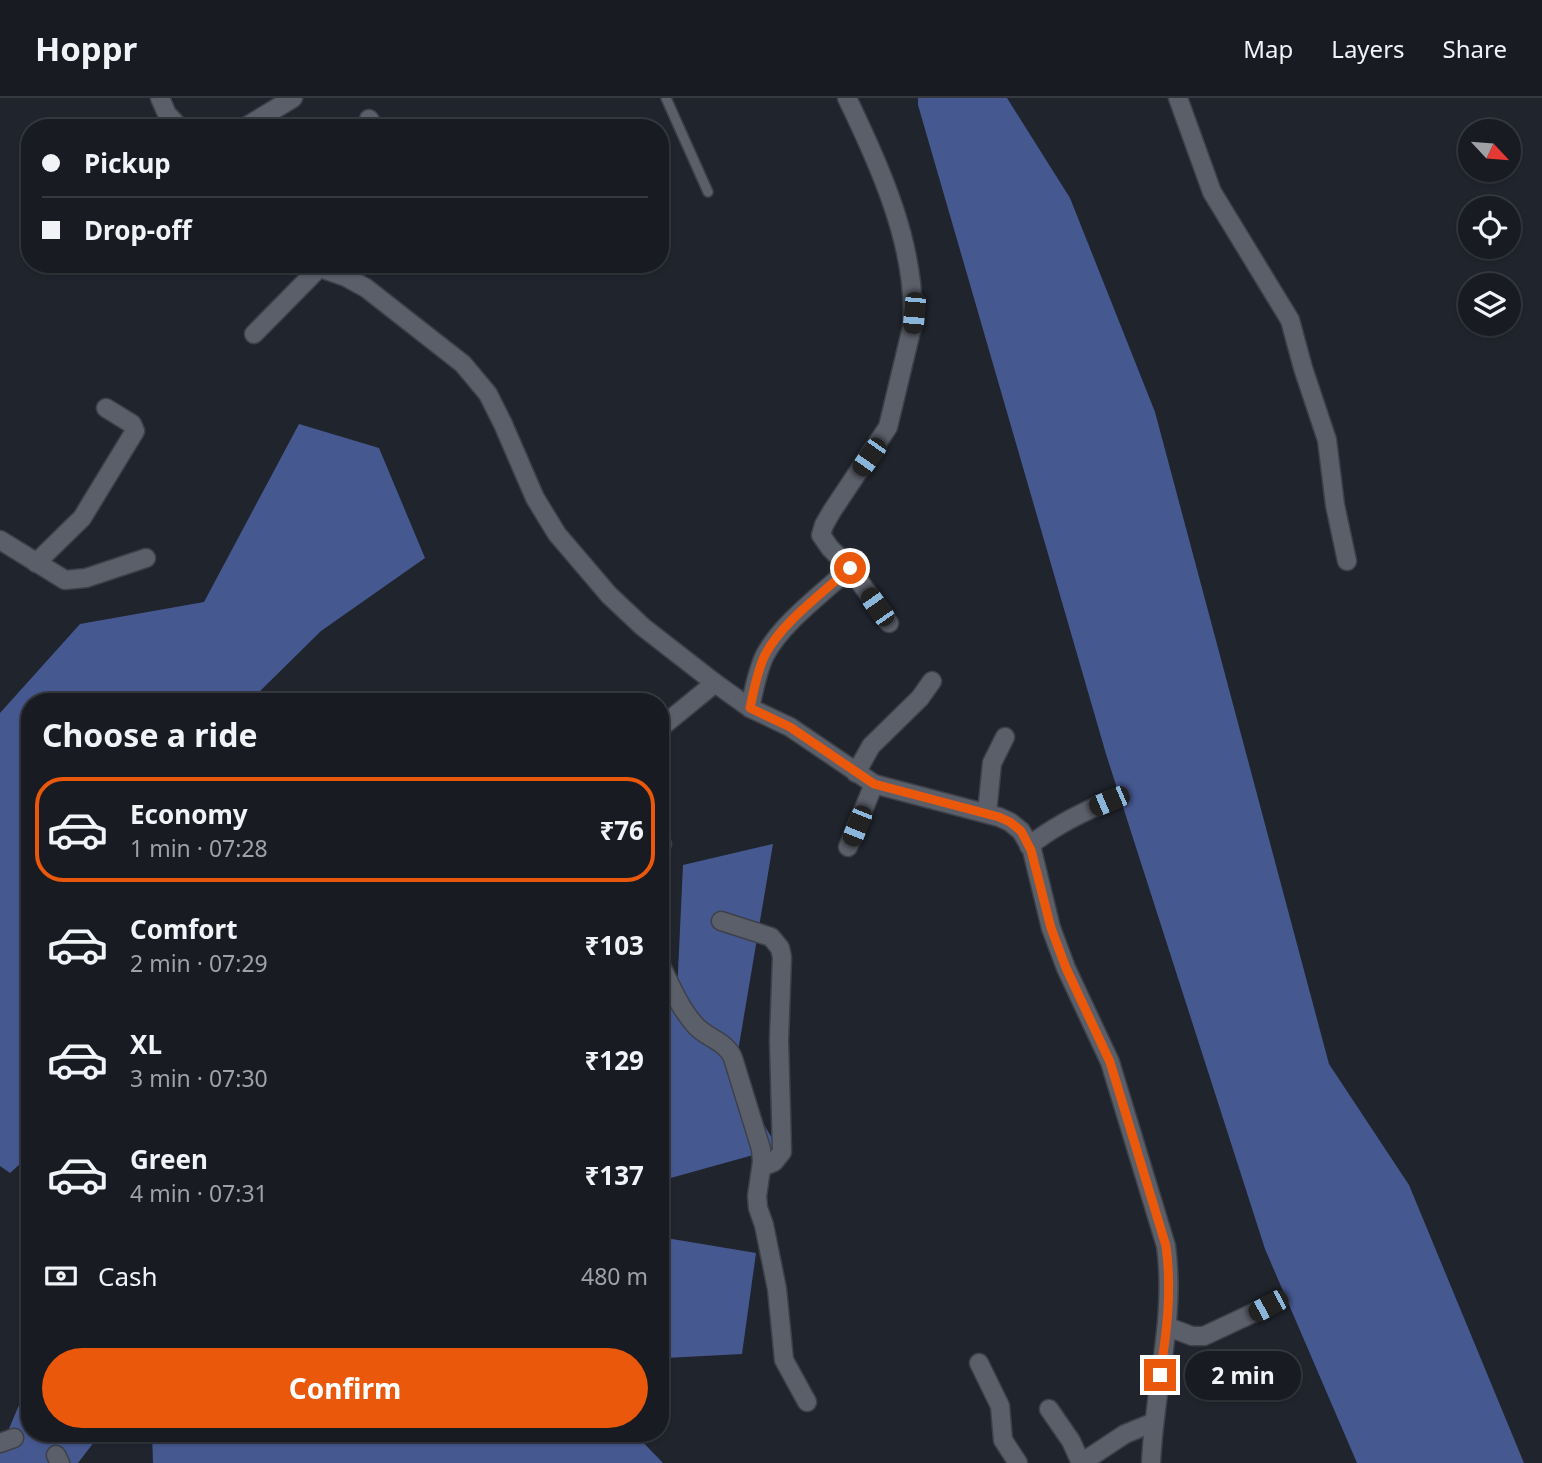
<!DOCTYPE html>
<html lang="en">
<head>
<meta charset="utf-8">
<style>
	body { margin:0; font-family:"Noto Sans",sans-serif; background:#25282f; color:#f1f3f6; height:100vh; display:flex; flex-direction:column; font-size:26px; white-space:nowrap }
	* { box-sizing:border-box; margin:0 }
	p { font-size:23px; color:#9fa1a5 }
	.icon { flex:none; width:38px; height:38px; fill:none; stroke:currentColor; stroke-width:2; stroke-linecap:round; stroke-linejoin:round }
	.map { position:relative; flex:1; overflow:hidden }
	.panel { position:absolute; left:21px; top:595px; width:648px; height:749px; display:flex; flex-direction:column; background:#181b22; border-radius:28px; box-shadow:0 2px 5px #0004,0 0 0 2px #363940 }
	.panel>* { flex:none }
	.guide { position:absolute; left:21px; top:21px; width:648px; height:154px; border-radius:28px; box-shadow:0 2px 5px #0004,0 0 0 2px #363940; display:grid; align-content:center; height:154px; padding:0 21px; background:#181b22 }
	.needle { width:46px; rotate:116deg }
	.fabs { position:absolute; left:1458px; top:21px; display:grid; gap:14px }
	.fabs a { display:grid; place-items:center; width:63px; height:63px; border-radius:50%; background:#181b22; box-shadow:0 2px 5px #0004,0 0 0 2px #363940; font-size:35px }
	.end { position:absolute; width:32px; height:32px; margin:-16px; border:9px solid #ea580c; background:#fff; box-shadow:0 0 0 4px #fff }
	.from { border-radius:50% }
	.bubble { position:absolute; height:49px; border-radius:24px; background:#181b22; box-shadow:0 2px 5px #0004,0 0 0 2px #363940; font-size:23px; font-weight:700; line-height:49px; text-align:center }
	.car { position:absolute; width:21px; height:42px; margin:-21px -10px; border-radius:9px; box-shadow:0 0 5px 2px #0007; background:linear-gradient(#222 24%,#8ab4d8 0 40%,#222 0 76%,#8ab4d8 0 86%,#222 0) }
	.guide b { display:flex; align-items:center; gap:24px; height:66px; font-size:26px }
	.guide b+b { border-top:2px solid #363940 }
	.guide i { width:18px; height:18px; background:#f1f3f6 }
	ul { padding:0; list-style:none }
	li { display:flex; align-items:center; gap:21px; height:105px; margin:0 14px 10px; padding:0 7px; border:4px solid transparent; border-radius:28px }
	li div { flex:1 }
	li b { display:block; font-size:26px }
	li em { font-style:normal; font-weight:700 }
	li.active { border-color:#ea580c }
	li>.icon { width:63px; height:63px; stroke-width:1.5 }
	h2 { padding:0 21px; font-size:32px; line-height:84px }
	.pay { display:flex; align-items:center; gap:18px; height:77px; padding:0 21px; font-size:26px }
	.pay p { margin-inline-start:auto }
	.primary-button { display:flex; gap:14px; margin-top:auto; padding:14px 21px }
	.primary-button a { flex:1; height:80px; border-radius:42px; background:#ea580c; color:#fff; font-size:28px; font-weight:700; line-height:80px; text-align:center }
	header { display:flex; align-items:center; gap:42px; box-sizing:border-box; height:98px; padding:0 35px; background:#181b22; border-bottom:2px solid #363940 }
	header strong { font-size:33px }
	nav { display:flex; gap:38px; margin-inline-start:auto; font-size:24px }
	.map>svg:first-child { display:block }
	.forest { fill:#465890 }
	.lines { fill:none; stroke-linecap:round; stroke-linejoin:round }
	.lane-casing { stroke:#3d4048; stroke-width:12 }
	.street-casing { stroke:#3d4048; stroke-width:21 }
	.lane { stroke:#5b5f6a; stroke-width:9 }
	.street { stroke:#5b5f6a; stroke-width:18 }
	.route { stroke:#ea580c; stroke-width:9 }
</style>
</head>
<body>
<header>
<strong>Hoppr</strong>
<nav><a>Map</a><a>Layers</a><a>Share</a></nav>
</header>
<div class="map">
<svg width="1542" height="1365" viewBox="0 0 1542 1365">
	<rect width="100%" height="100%" fill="#20242d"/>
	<g class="forest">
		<path d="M918 0H1007L1070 100 1155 314 1329 966 1409 1087 1524 1365H1357L1265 1151 1106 656 918 7Z"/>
		<path d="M299 326 379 350 425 460 321 533 249 604H30V1057L10 1075 0 1068V615L80 526 204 504Z"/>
		<path d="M773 746 734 977 778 1050 660 1083V908L677 895 683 767Z"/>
		<path d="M660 1139 756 1155 742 1256 666 1260 660 1268Z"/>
		<path d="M30 1281V1335H101L78 1365H0V1352Z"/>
		<path d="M152 1335H634L663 1365H153Z"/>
	</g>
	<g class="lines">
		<defs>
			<path id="lane" d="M666 0 708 94"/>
			<g id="street">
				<path d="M160 0 167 16 180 30"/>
				<path d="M847 0C880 68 918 152 912 229L888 329 832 413 824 427 821 437 830 450 850 470 889 525"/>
				<path d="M1178 0 1212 94 1290 222 1303 270 1327 342 1335 407 1347 463"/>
				<path d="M369 21 375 30"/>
				<path d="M244 30 293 0"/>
				<path d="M319 166 326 172 346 179 366 190 463 266 488 296 503 326 535 400 557 436 609 497 643 529 715 585 750 610 790 629 874 686 999 719 1010 724 1021 733 1032 752 1051 830 1066 870 1110 964 1166 1148C1176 1221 1154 1292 1151 1365"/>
				<path d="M254 236 321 168"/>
				<path d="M0 442 65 482 86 480 146 460"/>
				<path d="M36 465 82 420 135 333 132 326 106 310"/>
				<path d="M750 610C754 592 757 573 765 557 782 525 823 495 850 470"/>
				<path d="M660 630 715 585"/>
				<path d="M856 675 871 648 920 600 932 583"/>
				<path d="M987 715 992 665 1005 639"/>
				<path d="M1029 748C1054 728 1080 715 1109 703"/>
				<path d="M660 749 662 746"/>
				<path d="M848 749 874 686"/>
				<path d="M721 823 771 839 780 850 782 859 779 942 782 1054 774 1064 762 1069"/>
				<path d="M660 866C670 886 680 911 696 928 708 941 726 943 733 960L761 1051 762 1064 757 1098 758 1110 764 1127 777 1191 784 1262 807 1304"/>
				<path d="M1168 1229 1192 1238H1204L1268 1208"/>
				<path d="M979 1265 1000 1308 1003 1342 1018 1365"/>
				<path d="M1049 1311 1071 1343 1081 1365"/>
				<path d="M0 1345 14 1340"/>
				<path d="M56 1357 60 1365"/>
				<path d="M1081 1365 1125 1336 1152 1325"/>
			</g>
		</defs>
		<use href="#lane" class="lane-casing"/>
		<use href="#street" class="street-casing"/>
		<use href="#lane" class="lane"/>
		<use href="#street" class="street"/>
	</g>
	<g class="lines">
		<path class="route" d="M850 470C823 495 781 525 765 557 757 573 754 592 750 610L790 629 874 686 999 719 1010 724 1021 733 1031 752 1051 830 1066 870 1110 964 1166 1148C1172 1192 1167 1233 1160 1277"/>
	</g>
</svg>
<div class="fabs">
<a><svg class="needle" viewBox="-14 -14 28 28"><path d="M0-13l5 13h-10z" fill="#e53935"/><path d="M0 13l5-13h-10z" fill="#9fa1a5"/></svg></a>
<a><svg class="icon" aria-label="locate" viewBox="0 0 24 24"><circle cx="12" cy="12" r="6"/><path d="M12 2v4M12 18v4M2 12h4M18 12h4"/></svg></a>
<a><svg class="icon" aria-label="layers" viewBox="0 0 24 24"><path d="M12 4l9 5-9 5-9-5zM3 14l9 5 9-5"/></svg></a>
</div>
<i class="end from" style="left:850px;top:470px"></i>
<i class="end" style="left:1160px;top:1277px"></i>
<div class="bubble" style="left:1185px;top:1253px;width:116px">2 min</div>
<i class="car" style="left:914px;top:215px;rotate:185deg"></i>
<i class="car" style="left:869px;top:359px;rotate:215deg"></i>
<i class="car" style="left:877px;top:509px;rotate:325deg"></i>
<i class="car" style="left:1109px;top:703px;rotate:247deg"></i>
<i class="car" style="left:857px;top:728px;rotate:202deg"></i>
<i class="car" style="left:1268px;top:1208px;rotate:242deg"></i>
<div class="guide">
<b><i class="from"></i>Pickup</b>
<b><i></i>Drop-off</b>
</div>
<section class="panel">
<h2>Choose a ride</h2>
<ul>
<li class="active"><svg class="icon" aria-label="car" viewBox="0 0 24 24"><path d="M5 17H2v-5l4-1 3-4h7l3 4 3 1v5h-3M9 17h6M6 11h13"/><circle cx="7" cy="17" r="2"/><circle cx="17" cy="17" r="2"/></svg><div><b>Economy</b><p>1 min · 07:28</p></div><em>₹76</em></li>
<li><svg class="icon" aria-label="car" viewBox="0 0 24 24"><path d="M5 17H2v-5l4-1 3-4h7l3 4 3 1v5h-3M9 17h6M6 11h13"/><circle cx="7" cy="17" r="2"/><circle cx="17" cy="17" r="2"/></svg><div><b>Comfort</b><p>2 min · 07:29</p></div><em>₹103</em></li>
<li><svg class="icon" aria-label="car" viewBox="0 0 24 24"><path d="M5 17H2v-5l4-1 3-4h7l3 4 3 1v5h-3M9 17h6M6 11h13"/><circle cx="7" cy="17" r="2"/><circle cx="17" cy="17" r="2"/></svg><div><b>XL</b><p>3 min · 07:30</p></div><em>₹129</em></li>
<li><svg class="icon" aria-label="car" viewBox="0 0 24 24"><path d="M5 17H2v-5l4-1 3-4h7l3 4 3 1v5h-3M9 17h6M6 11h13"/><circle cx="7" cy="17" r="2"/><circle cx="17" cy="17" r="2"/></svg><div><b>Green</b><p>4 min · 07:31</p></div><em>₹137</em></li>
</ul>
<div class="pay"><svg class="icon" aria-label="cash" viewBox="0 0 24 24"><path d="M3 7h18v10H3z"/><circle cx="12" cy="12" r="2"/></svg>Cash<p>480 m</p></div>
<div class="primary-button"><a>Confirm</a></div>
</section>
</div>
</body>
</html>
